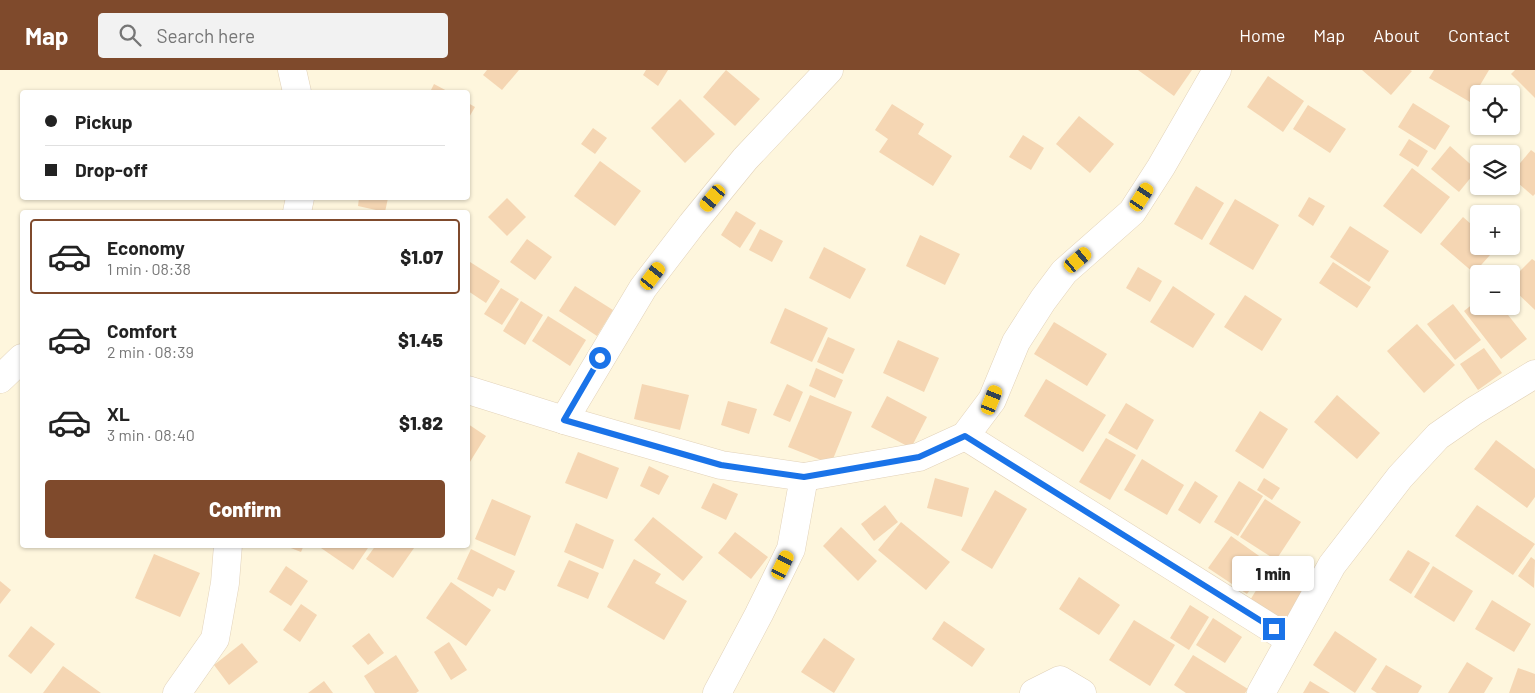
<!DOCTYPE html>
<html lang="en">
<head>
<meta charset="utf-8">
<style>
	body { margin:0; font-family:Barlow,sans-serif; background:#f2f2f2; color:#222; height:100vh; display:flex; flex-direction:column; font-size:19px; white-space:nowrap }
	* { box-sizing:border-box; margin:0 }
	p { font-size:16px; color:#767676 }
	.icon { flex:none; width:28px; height:28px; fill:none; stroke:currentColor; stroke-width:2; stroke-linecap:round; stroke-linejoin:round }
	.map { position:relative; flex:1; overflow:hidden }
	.panel { position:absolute; left:20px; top:140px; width:450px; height:338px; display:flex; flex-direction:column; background:#fff; border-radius:5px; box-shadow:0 1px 4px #0004 }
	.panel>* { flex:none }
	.top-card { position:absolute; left:20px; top:20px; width:450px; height:110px; border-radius:5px; box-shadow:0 1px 4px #0004; display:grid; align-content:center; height:110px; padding:0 25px; background:#fff }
	.buttons { position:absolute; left:1470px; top:15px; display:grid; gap:10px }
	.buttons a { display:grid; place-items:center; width:50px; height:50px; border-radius:5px; background:#fff; box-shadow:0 1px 4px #0004; font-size:25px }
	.end { position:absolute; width:22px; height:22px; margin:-11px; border:6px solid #1a73e8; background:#fff; box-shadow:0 0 0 2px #fff }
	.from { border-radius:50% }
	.bubble { position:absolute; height:35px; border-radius:5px; background:#fff; box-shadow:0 1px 4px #0004; font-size:16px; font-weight:800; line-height:35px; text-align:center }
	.car { position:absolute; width:15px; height:30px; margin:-15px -8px; border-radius:6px; box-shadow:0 0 4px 1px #0007; background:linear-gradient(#f5c518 24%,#345 0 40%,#f5c518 0 76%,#345 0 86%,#f5c518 0) }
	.top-card b { display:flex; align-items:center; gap:18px; height:48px; font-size:19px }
	.top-card b+b { border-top:1px solid #e0e0e0 }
	.top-card i { width:12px; height:12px; background:#222 }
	ul { padding:9px 0 0; list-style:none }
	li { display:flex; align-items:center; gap:15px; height:75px; margin:0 10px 8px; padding:0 15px; border:2px solid transparent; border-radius:5px }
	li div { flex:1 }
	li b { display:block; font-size:19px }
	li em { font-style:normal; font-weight:800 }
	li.selected { border-color:#7f4a2c }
	li>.icon { width:45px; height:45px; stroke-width:1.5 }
	.primary-button { display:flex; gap:10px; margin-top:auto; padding:10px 25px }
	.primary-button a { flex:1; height:58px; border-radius:5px; background:#7f4a2c; color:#fff; font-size:20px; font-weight:800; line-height:58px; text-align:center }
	header { display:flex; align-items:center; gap:30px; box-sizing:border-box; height:70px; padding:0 25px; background:#7f4a2c; color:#fff }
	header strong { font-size:24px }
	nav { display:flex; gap:28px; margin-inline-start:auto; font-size:18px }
	.search { width:350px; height:45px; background:#f2f2f2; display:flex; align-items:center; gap:12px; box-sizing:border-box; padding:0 18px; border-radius:5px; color:#767676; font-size:19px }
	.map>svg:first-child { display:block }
	.building { fill:#f5d6b3 }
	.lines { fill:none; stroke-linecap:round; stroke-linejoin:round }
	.street-casing { stroke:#e2d2b9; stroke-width:29 }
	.street { stroke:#fff; stroke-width:28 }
	.route { stroke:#1a73e8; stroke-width:6 }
</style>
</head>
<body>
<header>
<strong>Map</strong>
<div class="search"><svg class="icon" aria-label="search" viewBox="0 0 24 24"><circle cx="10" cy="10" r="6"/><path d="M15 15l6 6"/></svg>Search here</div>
<nav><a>Home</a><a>Map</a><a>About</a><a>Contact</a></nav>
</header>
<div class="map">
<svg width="1535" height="623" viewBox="0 0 1535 623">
	<rect width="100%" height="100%" fill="#fef6dd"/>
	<g class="building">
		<path d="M487 0H519L502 20 483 5Z"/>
		<path d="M646 0H668L658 16 643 5Z"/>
		<path d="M726 0 760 29 735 56 703 27Z"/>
		<path d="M1138 0H1192L1174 26Z"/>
		<path d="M1362 0H1410L1412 1 1391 25Z"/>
		<path d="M1434 0H1489L1470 32 1429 8Z"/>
		<path d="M1515 0H1535V28L1511 4Z"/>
		<path d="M1268 6 1304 31 1283 62 1247 37Z"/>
		<path d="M434 14 449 22H430Z"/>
		<path d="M680 29 715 64 685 93 651 58Z"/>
		<path d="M468 33 475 37 468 49Z"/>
		<path d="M1413 33 1450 56 1435 80 1398 57Z"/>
		<path d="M892 34 924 54 918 64 952 86 933 116 879 82 888 69 875 60Z"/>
		<path d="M1308 35 1346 59 1330 83 1293 59Z"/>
		<path d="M1079 46 1114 74 1090 103 1056 74Z"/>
		<path d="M593 58 607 68 595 84 581 74Z"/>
		<path d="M1023 65 1044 78 1031 100 1009 87Z"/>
		<path d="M1409 69 1428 81 1418 97 1399 85Z"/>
		<path d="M1450 76 1477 100 1459 122 1431 99Z"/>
		<path d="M1531 80 1535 83V124L1533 126 1511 107V104Z"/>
		<path d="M600 91 641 121 615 156 574 126Z"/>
		<path d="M1412 98 1450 127 1421 164 1383 136Z"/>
		<path d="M1196 116 1224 133 1202 170 1174 154Z"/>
		<path d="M1309 127 1325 136 1313 156 1298 146Z"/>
		<path d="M359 128H388L385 142 358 136Z"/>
		<path d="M507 128 526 147 507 166 488 147Z"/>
		<path d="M1235 129 1279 155 1253 200 1209 174Z"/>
		<path d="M736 141 756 153 740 178 721 165Z"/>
		<path d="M1463 147 1479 161V176H1498L1474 203 1440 174Z"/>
		<path d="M1350 156 1389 181 1369 212 1330 187Z"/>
		<path d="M760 159 783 171 772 192 749 180Z"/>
		<path d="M920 165 960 184 945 215 906 196Z"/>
		<path d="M527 169 552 187 535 210 510 192Z"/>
		<path d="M824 177 866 199 850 229 809 208Z"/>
		<path d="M1532 189 1535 191V240L1511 217V210Z"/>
		<path d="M470 192 500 211 486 233 468 221V195Z"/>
		<path d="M1333 192 1371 217 1357 238 1319 213Z"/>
		<path d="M1138 197 1162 211 1150 232 1126 218Z"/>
		<path d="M575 216 613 240 597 266 559 241Z"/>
		<path d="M1173 216 1215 244 1193 278 1150 252Z"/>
		<path d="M501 218 519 229 502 255 484 244Z"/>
		<path d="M1245 225 1282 249 1262 281 1224 257Z"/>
		<path d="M1479 229V236H1501L1527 269 1501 289 1464 241Z"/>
		<path d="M521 231 543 245 525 275 503 261Z"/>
		<path d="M1453 234 1481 270 1455 290 1427 254Z"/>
		<path d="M785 238 828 258 812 292 770 273Z"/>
		<path d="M548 246 586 270 570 296 532 271Z"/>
		<path d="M1054 252 1107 284 1087 316 1034 284Z"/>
		<path d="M1417 254 1455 295 1424 323 1387 281Z"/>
		<path d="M828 267 855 279 843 304 817 292Z"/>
		<path d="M898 270 939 288 924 322 883 303Z"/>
		<path d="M1484 278 1502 303 1478 320 1460 294Z"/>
		<path d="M816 298 843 310 835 328 809 316Z"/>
		<path d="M1046 309 1106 345 1083 382 1024 346Z"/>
		<path d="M642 314 689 325 680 360 634 349Z"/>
		<path d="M787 314 803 322 790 352 773 345Z"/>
		<path d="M810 325 852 342 831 394 788 377Z"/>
		<path d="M1337 325 1380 363 1357 389 1314 352Z"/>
		<path d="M887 326 927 347 911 378 871 357Z"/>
		<path d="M728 331 757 339 749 364 721 355Z"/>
		<path d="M1126 333 1154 350 1137 380 1108 363Z"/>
		<path d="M1260 341 1288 359 1263 399 1235 381Z"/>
		<path d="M468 354 486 366 468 395Z"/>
		<path d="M1106 368 1136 385 1110 430 1079 412Z"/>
		<path d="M1496 370 1535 399V427L1527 438 1474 399Z"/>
		<path d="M578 382 619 398 607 429 565 413Z"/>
		<path d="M1142 389 1184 415 1167 445 1124 420Z"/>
		<path d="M649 396 669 406 659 425 640 416Z"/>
		<path d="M935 408 969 418 962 447 927 438Z"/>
		<path d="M1264 408 1280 418 1272 430 1257 420Z"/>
		<path d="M1195 411 1218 426 1200 454 1178 440Z"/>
		<path d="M1239 411 1263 426 1238 466 1214 452Z"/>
		<path d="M713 413 738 424 726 450 701 438Z"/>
		<path d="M995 420 1027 439 992 499 961 480Z"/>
		<path d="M492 429 531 446 515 486 475 469Z"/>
		<path d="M1265 429 1301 452 1276 490 1240 467Z"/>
		<path d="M885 435 898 452 874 471 861 454Z"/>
		<path d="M1477 435 1535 474 1513 505 1455 466Z"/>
		<path d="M653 447 703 487 683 511 634 470Z"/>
		<path d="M901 452 950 492 926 520 878 480Z"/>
		<path d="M576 453 614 470 603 499 564 482Z"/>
		<path d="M841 457 877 491 858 511 823 476Z"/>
		<path d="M735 462 768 487 751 509 718 483Z"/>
		<path d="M1231 466 1269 493 1247 524 1208 498Z"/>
		<path d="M283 475H304L301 482Z"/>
		<path d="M323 475H370L353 500 321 478Z"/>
		<path d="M376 475H409L414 478 393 508 366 489Z"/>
		<path d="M471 479 515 501 505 521 498 518 493 527 457 509Z"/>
		<path d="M1408 480 1430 493 1411 524 1389 510Z"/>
		<path d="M154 484 200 503 180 547 135 528Z"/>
		<path d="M1531 487 1535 490 1534 518 1518 506Z"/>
		<path d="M634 489 661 504 655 513 687 531 664 570 607 537Z"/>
		<path d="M569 490 599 503 588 529 557 516Z"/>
		<path d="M1272 494 1308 515 1285 553 1249 532Z"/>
		<path d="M286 496 308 511 291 536 269 522Z"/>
		<path d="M1433 496 1473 521 1454 552 1414 527Z"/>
		<path d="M1079 507 1120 535 1099 565 1059 539Z"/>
		<path d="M0 511 11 520 0 534Z"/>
		<path d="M451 512 491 540 466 576 426 548Z"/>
		<path d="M1492 530 1531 554 1514 582 1475 559Z"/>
		<path d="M301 534 317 545 300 572 283 560Z"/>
		<path d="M1190 535 1209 547 1189 580 1170 568Z"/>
		<path d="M1213 548 1242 567 1225 593 1196 575Z"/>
		<path d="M1134 550 1175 575 1150 616 1109 590Z"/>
		<path d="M944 551 985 579 972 597 932 569Z"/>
		<path d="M31 556 55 574 31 604 8 586Z"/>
		<path d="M1335 561 1377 589 1355 623 1313 595Z"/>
		<path d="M369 563 384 583 368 595 352 576Z"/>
		<path d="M824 568 855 589 834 623 801 602Z"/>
		<path d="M449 572 467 600 451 610 434 582Z"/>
		<path d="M242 573 258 592 229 615 214 595Z"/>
		<path d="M396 585 419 621 416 623H375L364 606Z"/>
		<path d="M1193 585 1248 619 1245 623H1186L1174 615Z"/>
		<path d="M1467 592 1493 608 1484 623H1448Z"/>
		<path d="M1386 595 1422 616 1418 623H1377L1371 619Z"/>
		<path d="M63 596 101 623H43Z"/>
		<path d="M1518 598 1535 604V623H1509Z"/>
		<path d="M324 611 333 623H308Z"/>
		<path d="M1310 611 1330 623H1303Z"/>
	</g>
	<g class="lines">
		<defs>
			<g id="street">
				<path d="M292 0 297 22"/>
				<path d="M297 142 300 128"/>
				<path d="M0 309 22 288"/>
				<path d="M468 320 564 350 721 395 804 407 919 387 965 366 992 330 1016 272 1043 230 1064 202 1132 142 1161 97 1217 0"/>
				<path d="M564 350 643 218 692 154 745 89 829 0"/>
				<path d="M965 366 1290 570"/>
				<path d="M177 623 215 569 225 513 228 475"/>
				<path d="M717 623 759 544 791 479 804 407"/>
				<path d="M1034 623 1060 610 1082 623"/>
				<path d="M1261 623 1332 495 1400 407 1438 366 1474 341 1535 304"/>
			</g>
		</defs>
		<use href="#street" class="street-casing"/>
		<use href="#street" class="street"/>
	</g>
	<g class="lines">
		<path class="route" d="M600 288 564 350 721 395 804 407 919 387 965 366 1274 559"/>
	</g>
</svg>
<div class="buttons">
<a><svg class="icon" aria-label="locate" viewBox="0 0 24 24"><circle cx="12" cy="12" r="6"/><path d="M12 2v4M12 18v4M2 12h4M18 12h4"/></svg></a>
<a><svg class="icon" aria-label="layers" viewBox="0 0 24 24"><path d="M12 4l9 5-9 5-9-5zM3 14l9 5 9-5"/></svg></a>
<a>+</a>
<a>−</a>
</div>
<i class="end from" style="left:600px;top:288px"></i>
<i class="end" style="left:1274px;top:559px"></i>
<div class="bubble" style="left:1232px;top:486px;width:82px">1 min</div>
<i class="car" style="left:1142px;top:127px;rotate:33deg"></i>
<i class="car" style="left:713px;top:128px;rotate:220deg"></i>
<i class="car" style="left:1078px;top:190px;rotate:50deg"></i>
<i class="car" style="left:653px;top:206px;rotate:37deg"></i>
<i class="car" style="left:992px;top:330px;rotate:22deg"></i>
<i class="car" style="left:783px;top:495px;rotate:26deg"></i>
<div class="top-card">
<b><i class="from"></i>Pickup</b>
<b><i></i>Drop-off</b>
</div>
<section class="panel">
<ul>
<li class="selected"><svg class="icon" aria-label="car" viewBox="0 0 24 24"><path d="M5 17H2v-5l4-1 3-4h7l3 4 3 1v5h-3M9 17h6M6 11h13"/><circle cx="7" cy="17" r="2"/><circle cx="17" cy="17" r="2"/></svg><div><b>Economy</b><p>1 min · 08:38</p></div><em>$1.07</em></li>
<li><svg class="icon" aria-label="car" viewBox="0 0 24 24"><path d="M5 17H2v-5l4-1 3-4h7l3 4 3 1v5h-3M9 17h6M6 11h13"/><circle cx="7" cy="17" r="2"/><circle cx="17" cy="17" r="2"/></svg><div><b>Comfort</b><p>2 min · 08:39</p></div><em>$1.45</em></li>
<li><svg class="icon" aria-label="car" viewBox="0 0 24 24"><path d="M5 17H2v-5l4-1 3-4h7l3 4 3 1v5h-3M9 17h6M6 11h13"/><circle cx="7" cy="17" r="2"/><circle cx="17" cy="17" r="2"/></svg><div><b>XL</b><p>3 min · 08:40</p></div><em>$1.82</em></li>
</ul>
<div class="primary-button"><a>Confirm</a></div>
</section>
</div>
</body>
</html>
